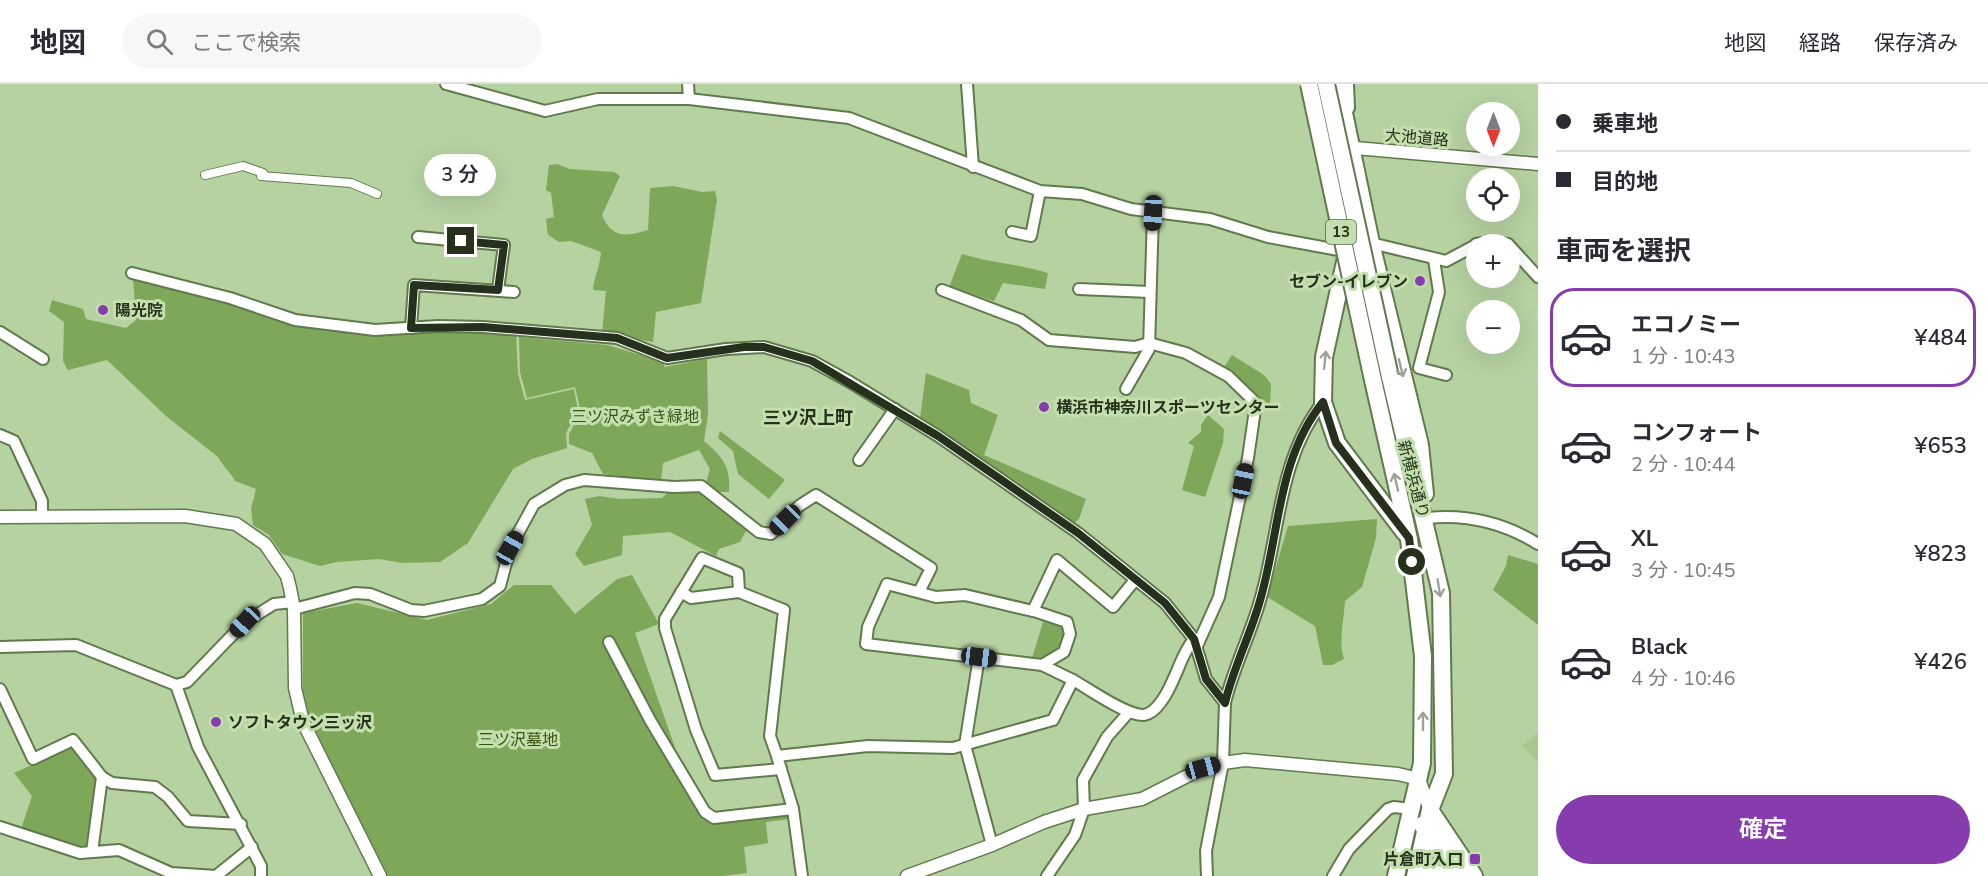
<!DOCTYPE html>
<html lang="ja">
<head>
<meta charset="utf-8">
<style>
	body { margin:0; font-family:"Nunito Sans","Noto Sans JP",sans-serif; background:#f7f7f7; color:#2b2b33; height:100vh; display:flex; flex-direction:column; font-size:22px; white-space:nowrap }
	* { box-sizing:border-box; margin:0 }
	p { font-size:20px; color:#7c7c81 }
	.icon { flex:none; width:33px; height:33px; fill:none; stroke:currentColor; stroke-width:2; stroke-linecap:round; stroke-linejoin:round }
	.map { position:relative; flex:1; overflow:hidden }
	.panel { display:flex; flex-direction:column; background:#fff; width:450px }
	.panel>* { flex:none }
	.guide { display:grid; align-content:center; height:132px; padding:0 18px; background:#fff }
	.needle { width:39px; rotate:180deg }
	.tools { position:absolute; left:1466px; top:18px; display:grid; gap:12px }
	.tools a { display:grid; place-items:center; width:54px; height:54px; border-radius:50%; background:#fff; box-shadow:0 6px 24px #0002; font-size:30px }
	.end { position:absolute; width:27px; height:27px; margin:-14px; border:8px solid #26311d; background:#fff; box-shadow:0 0 0 3px #fff }
	.from { border-radius:50% }
	.bubble { position:absolute; height:42px; border-radius:21px; background:#fff; box-shadow:0 6px 24px #0002; font-size:20px; font-weight:600; line-height:42px; text-align:center }
	.car { position:absolute; width:18px; height:36px; margin:-18px -9px; border-radius:8px; box-shadow:0 0 4px 2px #0007; background:linear-gradient(#222 24%,#8ab4d8 0 40%,#222 0 76%,#8ab4d8 0 86%,#222 0) }
	.guide b { display:flex; align-items:center; gap:21px; height:57px; font-size:22px }
	.guide b+b { border-top:2px solid #e1e1e2 }
	.guide i { width:15px; height:15px; background:#2b2b33 }
	ul { padding:0; list-style:none }
	li { display:flex; align-items:center; gap:18px; height:99px; margin:0 12px 9px; padding:0 6px; border:3px solid transparent; border-radius:24px }
	li div { flex:1 }
	li b { display:block; font-size:22px }
	li em { font-style:normal; font-weight:600 }
	li.on { border-color:#863cad }
	li>.icon { width:54px; height:54px; stroke-width:1.5 }
	h2 { padding:0 18px; font-size:27px; line-height:72px }
	.action { display:flex; gap:12px; margin-top:auto; padding:12px 18px }
	.action a { flex:1; height:69px; border-radius:36px; background:#863cad; color:#fff; font-size:24px; font-weight:600; line-height:69px; text-align:center }
	header { display:flex; align-items:center; gap:36px; box-sizing:border-box; height:84px; padding:0 30px; background:#fff; border-bottom:2px solid #e1e1e2 }
	header strong { font-size:28px }
	nav { display:flex; gap:33px; margin-inline-start:auto; font-size:21px }
	.search { width:420px; height:54px; background:#f7f7f7; display:flex; align-items:center; gap:15px; box-sizing:border-box; padding:0 21px; border-radius:33px; color:#7c7c81; font-size:22px }
	main { display:flex; flex:1; min-height:0 }
	.map>svg:first-child { display:block }
	.built { fill:#a9c890 }
	.green { fill:#7ea75a }
	.lines { fill:none; stroke-linecap:round; stroke-linejoin:round }
	.pedestrian-casing { stroke:#607a4c; stroke-width:10 }
	.minor-casing { stroke:#607a4c; stroke-width:14 }
	.tertiary-casing { stroke:#607a4c; stroke-width:15 }
	.primary-casing { stroke:#607a4c; stroke-width:20 }
	.pedestrian { stroke:#fff; stroke-width:8 }
	.minor { stroke:#fff; stroke-width:10 }
	.tertiary { stroke:#fff; stroke-width:12 }
	.primary { stroke:#fff; stroke-width:16 }
	.primary-bridge-casing { stroke:#607a4c; stroke-width:20; stroke-linecap:butt }
	.primary-bridge { stroke:#fff; stroke-width:16 }
	.oneway { stroke:#9da299 }
	.route { stroke:#26311d; stroke-width:8 }
	.poi-dot { fill:#863cad; stroke:#c3dfad; stroke-width:2 }
	.labels { text-anchor:middle; stroke-width:6; stroke-linejoin:round; paint-order:stroke }
	.shield { fill:#c3dfad; stroke:#556548; stroke-width:1.5 }
	.shield-label { font-size:15px; font-weight:bold; fill:#26311d }
	.street-label { font-size:16px; fill:#26311d; stroke:#c3dfad }
	.poi-label { font-size:16px; font-weight:bold; fill:#26311d; stroke:#c3dfad; text-anchor:start }
	.park-label { font-size:16px; fill:#345411; stroke:#c3dfad }
	.neighbourhood-label { font-size:18px; font-weight:bold; fill:#26311d; stroke:#c3dfad }
</style>
</head>
<body>
<header>
<strong>地図</strong>
<div class="search"><svg class="icon" aria-label="search" viewBox="0 0 24 24"><circle cx="10" cy="10" r="6"/><path d="M15 15l6 6"/></svg>ここで検索</div>
<nav><a>地図</a><a>経路</a><a>保存済み</a></nav>
</header>
<main>
<div class="map">
<svg width="1538" height="792" viewBox="0 0 1538 792">
	<rect width="100%" height="100%" fill="#b6d2a1"/>
	<path class="built" d="M1538 648V678L1522 662Z"/>
	<g class="green">
		<path d="M557 80 570 85 614 88 620 92 602 131C611 154 626 153 648 146L650 104 673 102 702 108 715 107 717 116 701 219 656 228 653 258 602 249 606 207 593 206C594 192 600 183 601 168L571 157 559 158 548 151 546 135 554 133 551 109 546 106 549 81Z"/>
		<path d="M962 170C991 179 1019 180 1048 189L1045 205 1003 199 994 217 949 203Z"/>
		<path d="M133 193 196 209 294 240 516 249 518 290 525 316 574 305 578 327 566 349 567 364 532 375 513 385 468 459 440 478 403 479 379 475 337 478 320 482 282 470 269 451 253 441 251 425 256 405 235 397C230 387 223 383 218 373L166 332 107 276 68 286 63 277 64 238 49 227 52 216 83 225 86 235 126 244 136 236Z"/>
		<path d="M519 253 607 261 664 278V283L707 275 708 331 704 357C723 373 731 383 729 408H717L706 399 710 385 699 366 663 379 661 397 603 390 592 369 569 360V350L581 328 575 303 527 314 520 288Z"/>
		<path d="M1232 271 1264 291 1271 300 1270 321H1259V315L1224 283Z"/>
		<path d="M926 289 969 306 971 319 998 331 984 371 1086 415 1079 435 1074 439 920 334Z"/>
		<path d="M1208 331 1224 345 1223 359 1205 413 1182 406 1194 362 1188 359 1201 348V341Z"/>
		<path d="M720 347 785 396 769 415 738 390 733 367 718 354Z"/>
		<path d="M701 407 747 445 740 458 719 465 716 472 670 448 623 452 622 471 584 482 575 470 592 441 585 415 599 412 620 415 662 414 668 408Z"/>
		<path d="M1377 435 1376 454 1362 503 1345 517C1344 537 1338 557 1344 575L1332 581H1323L1315 542 1267 513 1288 442Z"/>
		<path d="M1508 471 1538 480V541L1493 506 1506 482Z"/>
		<path d="M632 491 659 540 635 549 679 675 684 679 712 738 788 729 789 735 766 738 768 759 744 763 747 789 723 792H386L307 631 303 613V529L357 519 427 536 491 520 514 501H551L575 530 617 495Z"/>
		<path d="M1044 535 1063 541 1066 549C1061 564 1050 579 1032 574Z"/>
		<path d="M74 662 98 694 89 759 85 763 21 745 32 712 14 689Z"/>
	</g>
	<g class="lines">
		<defs>
			<g id="pedestrian">
				<path d="M205 91 243 82 263 89"/>
				<path d="M261 92 351 99 377 110"/>
			</g>
			<g id="minor">
				<path d="M446 0 545 27 598 15H689L849 34 1040 107 1082 110 1131 125 1210 135 1268 153 1349 168"/>
				<path d="M688 0 689 15"/>
				<path d="M967 0 973 83"/>
				<path d="M1348 0 1349 24"/>
				<path d="M1012 148 1031 152 1040 107"/>
				<path d="M418 153 504 161 498 206"/>
				<path d="M1476 160 1489 158 1508 160"/>
				<path d="M1367 161 1371 159 1446 177 1476 161"/>
				<path d="M1509 161 1538 193"/>
				<path d="M1434 176 1439 208 1419 284 1446 291"/>
				<path d="M132 189 230 214 295 236 375 246 438 242 483 243 617 254 667 274 726 265 764 263 812 277 850 298 938 352 1078 449 1165 519 1194 555 1206 595 1225 619 1223 679 1206 767 1207 792"/>
				<path d="M1079 205 1150 208"/>
				<path d="M942 206 1021 236 1049 256 1135 263 1149 259 1186 269 1228 292 1256 319 1248 374 1219 513 1197 562"/>
				<path d="M411 244 414 201 514 208"/>
				<path d="M0 248 43 275"/>
				<path d="M1126 305 1149 265 1153 129"/>
				<path d="M0 351 14 357 42 417V432"/>
				<path d="M859 376 895 325"/>
				<path d="M1428 434C1467 430 1504 439 1538 460"/>
				<path d="M681 508 691 514 739 508 784 526 770 652 777 672"/>
				<path d="M739 508 738 489 702 474 665 535V544L696 646 715 691 781 685"/>
				<path d="M294 525 355 509 370 510 411 526 424 527 482 515 500 502 510 464 534 420 565 401 584 396 674 403 701 402 759 448 771 450 799 422 816 411 931 484 919 508"/>
				<path d="M1033 527 1057 476 1113 523 1135 496"/>
				<path d="M609 558 650 636 705 728 714 734 793 725"/>
				<path d="M0 563 76 561 176 601 187 598 245 538 274 520 293 518"/>
				<path d="M979 573 965 661 992 761"/>
				<path d="M1073 596C1089 605 1127 632 1144 631 1157 629 1168 608 1173 596 1181 580 1182 570 1194 555"/>
				<path d="M176 601 198 663 261 782V792"/>
				<path d="M0 605 33 675 73 656 102 693 112 699 155 703 168 713 188 737 241 740"/>
				<path d="M1225 619C1233 585 1249 554 1259 520 1280 452 1277 376 1323 318"/>
				<path d="M0 743 80 769 119 766 171 789 216 792"/>
				<path d="M92 768 102 693"/>
				<path d="M216 792 252 763"/>
				<path d="M802 792 793 725 777 672 868 662 953 664 1053 636 1073 596 1042 581 866 560 868 543 887 500 936 513 965 511 1037 528 1067 538 1070 550 1064 568 1042 581"/>
				<path d="M1047 792 1075 751 1084 725 1083 696 1107 653 1129 628"/>
				<path d="M1333 792 1349 765 1388 725 1394 723 1411 725"/>
			</g>
			<g id="tertiary">
				<path d="M1344 63 1538 80"/>
				<path d="M0 433 185 432 236 440 265 460 287 492 290 504 294 525 295 604 303 638 380 792"/>
				<path d="M907 792 992 761 1044 738 1084 725 1142 715 1203 684 1223 679 1245 676 1398 690 1419 695 1430 726"/>
			</g>
			<g id="primary">
				<path d="M1338 0 1371 159 1420 361 1425 410"/>
				<path d="M1347 169 1324 273 1323 318 1337 359 1405 449"/>
				<path d="M1390 293 1441 509 1444 690 1430 726 1415 792"/>
				<path d="M1373 296 1409 455 1423 572 1422 679 1396 792"/>
				<path d="M1430 726 1474 792"/>
				<path d="M1422 741 1457 792"/>
				<path d="M1418 782 1443 792"/>
			</g>
		</defs>
		<use href="#pedestrian" class="pedestrian-casing"/>
		<use href="#minor" class="minor-casing"/>
		<use href="#tertiary" class="tertiary-casing"/>
		<use href="#primary" class="primary-casing"/>
		<use href="#pedestrian" class="pedestrian"/>
		<use href="#minor" class="minor"/>
		<use href="#tertiary" class="tertiary"/>
		<use href="#primary" class="primary"/>
		<defs>
			<g id="primary-bridge">
				<path d="M1309 0 1373 296"/>
				<path d="M1326 0 1390 293"/>
			</g>
		</defs>
		<use href="#primary-bridge" class="primary-bridge-casing"/>
		<use href="#primary-bridge" class="primary-bridge"/>
	</g>
	<defs><path id="oneway-shaft" d="M-6 0H5M1.5-3L5.5 0L1.5 3" fill="none" stroke-width="1.6" stroke-linecap="round" stroke-linejoin="round" transform="scale(1.5)"/></defs>
	<g class="oneway">
		<use href="#oneway-shaft" transform="translate(1325 276) rotate(-84)"/>
		<use href="#oneway-shaft" transform="translate(1401 284) rotate(76)"/>
		<use href="#oneway-shaft" transform="translate(1396 398) rotate(-103)"/>
		<use href="#oneway-shaft" transform="translate(1439 504) rotate(81)"/>
		<use href="#oneway-shaft" transform="translate(1423 637) rotate(-90)"/>
	</g>
	<g class="lines">
		<path class="route" d="M461 157 504 161 498 206 414 201 411 244 483 243 617 254 667 274 744 263H764L812 277 938 352 1078 449 1165 519 1194 555 1206 595 1225 619C1233 585 1249 554 1259 520 1280 452 1276 376 1323 318L1336 359 1409 454 1412 478"/>
	</g>
	<g class="poi-dot">
		<circle cx="1420" cy="197" r="6"/>
		<circle cx="103" cy="226" r="6"/>
		<circle cx="1044" cy="323" r="6"/>
		<circle cx="216" cy="638" r="6"/>
		<rect x="1469" y="769" width="12" height="12" rx="3"/>
	</g>
	<g class="labels">
		<rect class="shield" x="1326" y="136" width="30" height="24" rx="4.5"/>
		<g class="shield-label">
			<text x="1341" y="153">13</text>
		</g>
		<g class="street-label">
			<text transform="translate(1417 53) rotate(5)" y="6">大池道路</text>
			<text transform="translate(1414 395) rotate(75)" y="6">新横浜通り</text>
		</g>
		<g class="poi-label">
			<text x="1408" y="203" text-anchor="end">セブン-イレブン</text>
			<text x="115" y="232">陽光院</text>
			<text x="1056" y="329">横浜市神奈川スポーツセンター</text>
			<text x="228" y="644">ソフトタウン三ッ沢</text>
			<text x="1463" y="781" text-anchor="end">片倉町入口</text>
		</g>
		<g class="park-label">
			<text x="635" y="338">三ツ沢みずき緑地</text>
			<text x="518" y="661">三ツ沢墓地</text>
		</g>
		<g class="neighbourhood-label">
			<text x="808" y="340">三ツ沢上町</text>
		</g>
	</g>
</svg>
<div class="tools">
<a><svg class="needle" viewBox="-14 -14 28 28"><path d="M0-13l5 13h-10z" fill="#e53935"/><path d="M0 13l5-13h-10z" fill="#7c7c81"/></svg></a>
<a><svg class="icon" aria-label="locate" viewBox="0 0 24 24"><circle cx="12" cy="12" r="6"/><path d="M12 2v4M12 18v4M2 12h4M18 12h4"/></svg></a>
<a>+</a>
<a>−</a>
</div>
<i class="end from" style="left:1412px;top:478px"></i>
<i class="end" style="left:461px;top:157px"></i>
<div class="bubble" style="left:424px;top:70px;width:72px">3 分</div>
<i class="car" style="left:1153px;top:129px;rotate:183deg"></i>
<i class="car" style="left:1243px;top:397px;rotate:12deg"></i>
<i class="car" style="left:785px;top:436px;rotate:225deg"></i>
<i class="car" style="left:510px;top:464px;rotate:29deg"></i>
<i class="car" style="left:245px;top:538px;rotate:223deg"></i>
<i class="car" style="left:979px;top:573px;rotate:97deg"></i>
<i class="car" style="left:1203px;top:684px;rotate:75deg"></i>
</div>
<section class="panel">
<div class="guide">
<b><i class="from"></i>乗車地</b>
<b><i></i>目的地</b>
</div>
<h2>車両を選択</h2>
<ul>
<li class="on"><svg class="icon" aria-label="car" viewBox="0 0 24 24"><path d="M5 17H2v-5l4-1 3-4h7l3 4 3 1v5h-3M9 17h6M6 11h13"/><circle cx="7" cy="17" r="2"/><circle cx="17" cy="17" r="2"/></svg><div><b>エコノミー</b><p>1 分 · 10:43</p></div><em>¥484</em></li>
<li><svg class="icon" aria-label="car" viewBox="0 0 24 24"><path d="M5 17H2v-5l4-1 3-4h7l3 4 3 1v5h-3M9 17h6M6 11h13"/><circle cx="7" cy="17" r="2"/><circle cx="17" cy="17" r="2"/></svg><div><b>コンフォート</b><p>2 分 · 10:44</p></div><em>¥653</em></li>
<li><svg class="icon" aria-label="car" viewBox="0 0 24 24"><path d="M5 17H2v-5l4-1 3-4h7l3 4 3 1v5h-3M9 17h6M6 11h13"/><circle cx="7" cy="17" r="2"/><circle cx="17" cy="17" r="2"/></svg><div><b>XL</b><p>3 分 · 10:45</p></div><em>¥823</em></li>
<li><svg class="icon" aria-label="car" viewBox="0 0 24 24"><path d="M5 17H2v-5l4-1 3-4h7l3 4 3 1v5h-3M9 17h6M6 11h13"/><circle cx="7" cy="17" r="2"/><circle cx="17" cy="17" r="2"/></svg><div><b>Black</b><p>4 分 · 10:46</p></div><em>¥426</em></li>
</ul>
<div class="action"><a>確定</a></div>
</section>
</main>
</body>
</html>
